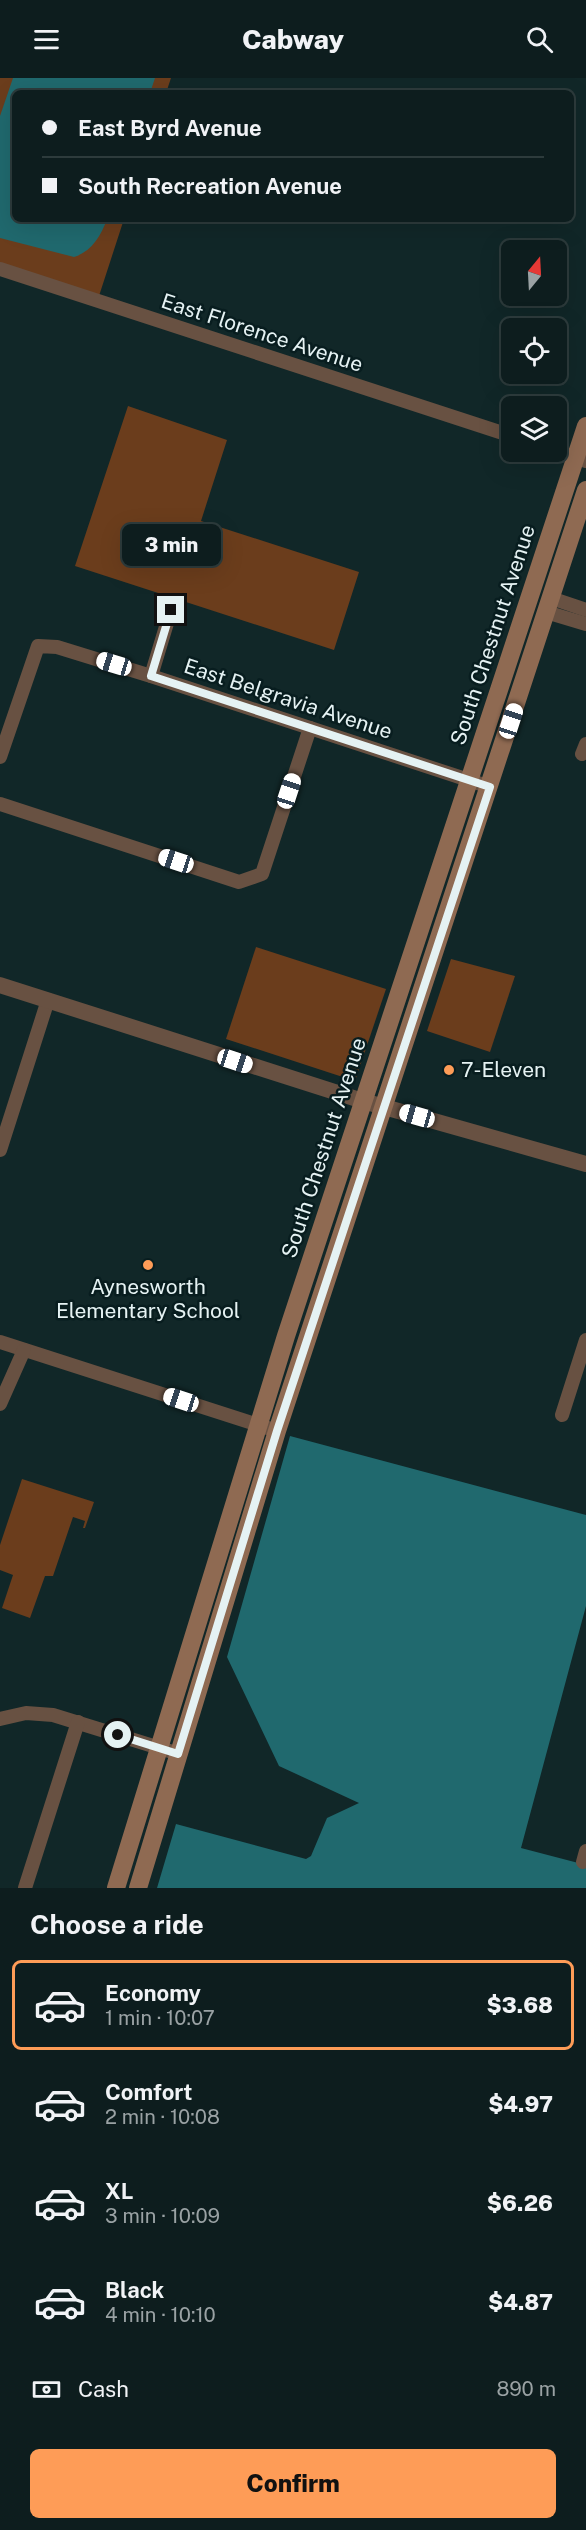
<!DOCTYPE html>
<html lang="en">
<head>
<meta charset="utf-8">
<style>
	body { margin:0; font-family:"Public Sans",sans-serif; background:#1b2a2b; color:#f1f3f6; height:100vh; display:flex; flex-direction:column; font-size:22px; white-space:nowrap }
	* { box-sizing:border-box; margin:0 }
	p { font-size:20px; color:#9aa2a4 }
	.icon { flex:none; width:33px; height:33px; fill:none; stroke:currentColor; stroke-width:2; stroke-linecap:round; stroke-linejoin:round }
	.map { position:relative; height:1810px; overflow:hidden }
	.details { display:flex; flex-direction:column; background:#0d1d1e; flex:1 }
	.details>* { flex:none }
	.banner { position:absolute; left:12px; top:12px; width:562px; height:132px; border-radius:9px; box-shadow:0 6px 24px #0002,0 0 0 2px #2d3b3c; display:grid; align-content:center; height:132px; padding:0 30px; background:#0d1d1e }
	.needle { width:39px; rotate:18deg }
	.tools { position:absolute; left:501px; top:162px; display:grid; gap:12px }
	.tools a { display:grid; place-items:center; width:66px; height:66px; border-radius:9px; background:#0d1d1e; box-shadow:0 6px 24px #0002,0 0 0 2px #2d3b3c; font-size:30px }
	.end { position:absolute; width:27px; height:27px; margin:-14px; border:8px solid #e5f2f3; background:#111; box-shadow:0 0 0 3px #111 }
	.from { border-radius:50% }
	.bubble { position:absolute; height:42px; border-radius:9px; background:#0d1d1e; box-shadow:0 6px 24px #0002,0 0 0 2px #2d3b3c; font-size:20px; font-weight:800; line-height:42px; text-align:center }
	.car { position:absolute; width:18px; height:36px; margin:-18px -9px; border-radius:8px; box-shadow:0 0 4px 2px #0007; background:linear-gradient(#fff 24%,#345 0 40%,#fff 0 76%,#345 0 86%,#fff 0) }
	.banner b { display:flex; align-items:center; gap:21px; height:57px; font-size:22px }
	.banner b+b { border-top:2px solid #2d3b3c }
	.banner i { width:15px; height:15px; background:#f1f3f6 }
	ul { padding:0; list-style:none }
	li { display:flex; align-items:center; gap:18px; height:90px; margin:0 12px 9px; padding:0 18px; border:3px solid transparent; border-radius:9px }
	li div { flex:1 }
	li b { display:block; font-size:22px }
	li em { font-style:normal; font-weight:800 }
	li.selected { border-color:#fe9c57 }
	li>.icon { width:54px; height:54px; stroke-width:1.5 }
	h2 { padding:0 30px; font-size:27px; line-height:72px }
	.pay { display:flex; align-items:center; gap:15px; height:66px; padding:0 30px; font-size:22px }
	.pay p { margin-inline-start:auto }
	.cta { display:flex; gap:12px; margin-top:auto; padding:12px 30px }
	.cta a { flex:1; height:69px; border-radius:9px; background:#fe9c57; color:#111; font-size:24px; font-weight:800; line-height:69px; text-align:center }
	header { display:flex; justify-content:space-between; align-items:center; height:78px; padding:0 30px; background:#0d1d1e; font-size:27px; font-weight:800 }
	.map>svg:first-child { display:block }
	.green { fill:#6b3d1c }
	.water { fill:#20696e }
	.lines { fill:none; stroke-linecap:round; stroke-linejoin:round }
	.minor { stroke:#685142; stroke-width:14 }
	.tertiary { stroke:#685142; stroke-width:16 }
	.secondary { stroke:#8f6a52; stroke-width:18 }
	.route { stroke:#e5f2f3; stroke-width:8 }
	.poi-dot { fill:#fe9c57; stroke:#081d1f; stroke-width:2 }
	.labels { text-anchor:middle; stroke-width:5; stroke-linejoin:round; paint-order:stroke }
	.street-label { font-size:21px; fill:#e5f2f3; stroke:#081d1f }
	.poi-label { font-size:21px; fill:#e5f2f3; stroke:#081d1f; text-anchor:start }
</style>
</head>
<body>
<header><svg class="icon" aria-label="menu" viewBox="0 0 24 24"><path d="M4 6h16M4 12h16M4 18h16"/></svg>Cabway<svg class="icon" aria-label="search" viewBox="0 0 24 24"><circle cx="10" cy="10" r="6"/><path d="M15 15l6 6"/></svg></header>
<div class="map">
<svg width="586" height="1810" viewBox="0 0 586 1810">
	<rect width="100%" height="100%" fill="#112728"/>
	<g class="green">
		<path d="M0 0H171L166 15H15V141H124L99 218 0 187Z"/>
		<path d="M128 328 227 362 201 443 359 494 334 572 75 488Z"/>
		<path d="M256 869 386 911 355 1003 226 961Z"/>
		<path d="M451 881 515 898 490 974 427 953Z"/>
		<path d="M22 1401 94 1424 85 1450H83L85 1443 73 1439 53 1498H45L30 1540 2 1530 13 1497 0 1492V1467Z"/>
	</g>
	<g class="water">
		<path d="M13 0H155L150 15H15V141H107C101 158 91 174 74 179L0 160V38Z"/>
		<path d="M290 1358 586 1437V1528L521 1770 586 1787V1810H157L176 1746 306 1781 311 1778 327 1740 359 1725 279 1688 227 1579Z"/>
	</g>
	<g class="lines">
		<g class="minor">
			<path d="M0 191 512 358"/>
			<path d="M556 373 586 383"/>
			<path d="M551 520 586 532"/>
			<path d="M546 534 586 546"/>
			<path d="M151 598 171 532"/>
			<path d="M582 676 586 666"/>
			<path d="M0 679 38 568 57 569 151 598 490 709"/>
			<path d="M0 726 239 804 262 796 310 650"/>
			<path d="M0 1072 48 922"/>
			<path d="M0 1264 277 1353"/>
			<path d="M0 1326 24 1272"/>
			<path d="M562 1337 586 1262"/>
			<path d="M0 1641 26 1635 53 1637 179 1676"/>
			<path d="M583 1784 586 1773"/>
			<path d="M25 1810 78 1644"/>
		</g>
		<path class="tertiary" d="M0 907 363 1023 586 1086"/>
		<g class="secondary">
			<path d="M116 1810 286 1258 586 348"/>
			<path d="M138 1810 277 1353 586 412"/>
		</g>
	</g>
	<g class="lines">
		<path class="route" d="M118 1657 178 1676 277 1353 490 709 151 598 171 532"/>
	</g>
	<g class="poi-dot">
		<circle cx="449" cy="992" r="6"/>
		<circle cx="148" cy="1187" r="6"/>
	</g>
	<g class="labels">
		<g class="street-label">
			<text transform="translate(262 255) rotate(18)" y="7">East Florence Avenue</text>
			<text transform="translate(493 557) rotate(-72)" y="7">South Chestnut Avenue</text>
			<text transform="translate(288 621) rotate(18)" y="7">East Belgravia Avenue</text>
			<text transform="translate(324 1070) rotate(-72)" y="7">South Chestnut Avenue</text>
		</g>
		<g class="poi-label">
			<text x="461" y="999">7-Eleven</text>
			<text x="148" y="1216" text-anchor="middle">Aynesworth<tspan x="148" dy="24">Elementary School</tspan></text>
		</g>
	</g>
</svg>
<div class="tools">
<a><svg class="needle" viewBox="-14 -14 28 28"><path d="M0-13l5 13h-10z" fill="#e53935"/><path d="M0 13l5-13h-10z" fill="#9aa2a4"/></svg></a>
<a><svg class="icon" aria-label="locate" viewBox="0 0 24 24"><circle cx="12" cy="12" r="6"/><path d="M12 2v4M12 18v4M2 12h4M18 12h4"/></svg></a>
<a><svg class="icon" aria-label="layers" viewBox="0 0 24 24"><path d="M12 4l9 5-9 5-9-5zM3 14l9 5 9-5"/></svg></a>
</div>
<i class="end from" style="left:118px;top:1657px"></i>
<i class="end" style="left:171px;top:532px"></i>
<div class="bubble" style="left:122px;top:446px;width:99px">3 min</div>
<i class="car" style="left:114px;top:586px;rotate:287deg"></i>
<i class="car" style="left:511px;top:643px;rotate:18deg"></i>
<i class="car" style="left:289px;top:713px;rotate:18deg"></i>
<i class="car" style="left:176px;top:783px;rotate:288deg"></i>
<i class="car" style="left:235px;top:983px;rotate:108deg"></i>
<i class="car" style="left:417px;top:1038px;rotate:286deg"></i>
<i class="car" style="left:181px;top:1322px;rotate:288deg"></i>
<div class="banner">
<b><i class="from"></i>East Byrd Avenue</b>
<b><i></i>South Recreation Avenue</b>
</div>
</div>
<section class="details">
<h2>Choose a ride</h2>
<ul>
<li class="selected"><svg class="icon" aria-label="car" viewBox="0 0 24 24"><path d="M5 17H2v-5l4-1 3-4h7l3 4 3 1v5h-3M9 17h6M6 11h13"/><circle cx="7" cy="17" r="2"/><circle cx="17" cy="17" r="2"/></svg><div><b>Economy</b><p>1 min · 10:07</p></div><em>$3.68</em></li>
<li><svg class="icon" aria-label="car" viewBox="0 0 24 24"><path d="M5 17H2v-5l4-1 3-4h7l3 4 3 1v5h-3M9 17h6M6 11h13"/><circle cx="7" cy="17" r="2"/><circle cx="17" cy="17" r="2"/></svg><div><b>Comfort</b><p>2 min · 10:08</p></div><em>$4.97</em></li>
<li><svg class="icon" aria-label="car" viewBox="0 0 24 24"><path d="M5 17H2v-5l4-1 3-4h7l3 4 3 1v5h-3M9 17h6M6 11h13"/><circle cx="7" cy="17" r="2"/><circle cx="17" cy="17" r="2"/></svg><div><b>XL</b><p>3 min · 10:09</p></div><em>$6.26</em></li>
<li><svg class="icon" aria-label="car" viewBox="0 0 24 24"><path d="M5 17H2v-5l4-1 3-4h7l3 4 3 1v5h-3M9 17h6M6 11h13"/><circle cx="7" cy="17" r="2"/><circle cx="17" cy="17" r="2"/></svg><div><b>Black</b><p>4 min · 10:10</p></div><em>$4.87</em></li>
</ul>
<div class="pay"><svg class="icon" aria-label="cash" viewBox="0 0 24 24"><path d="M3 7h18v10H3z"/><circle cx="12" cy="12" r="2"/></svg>Cash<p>890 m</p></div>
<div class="cta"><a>Confirm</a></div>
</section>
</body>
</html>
